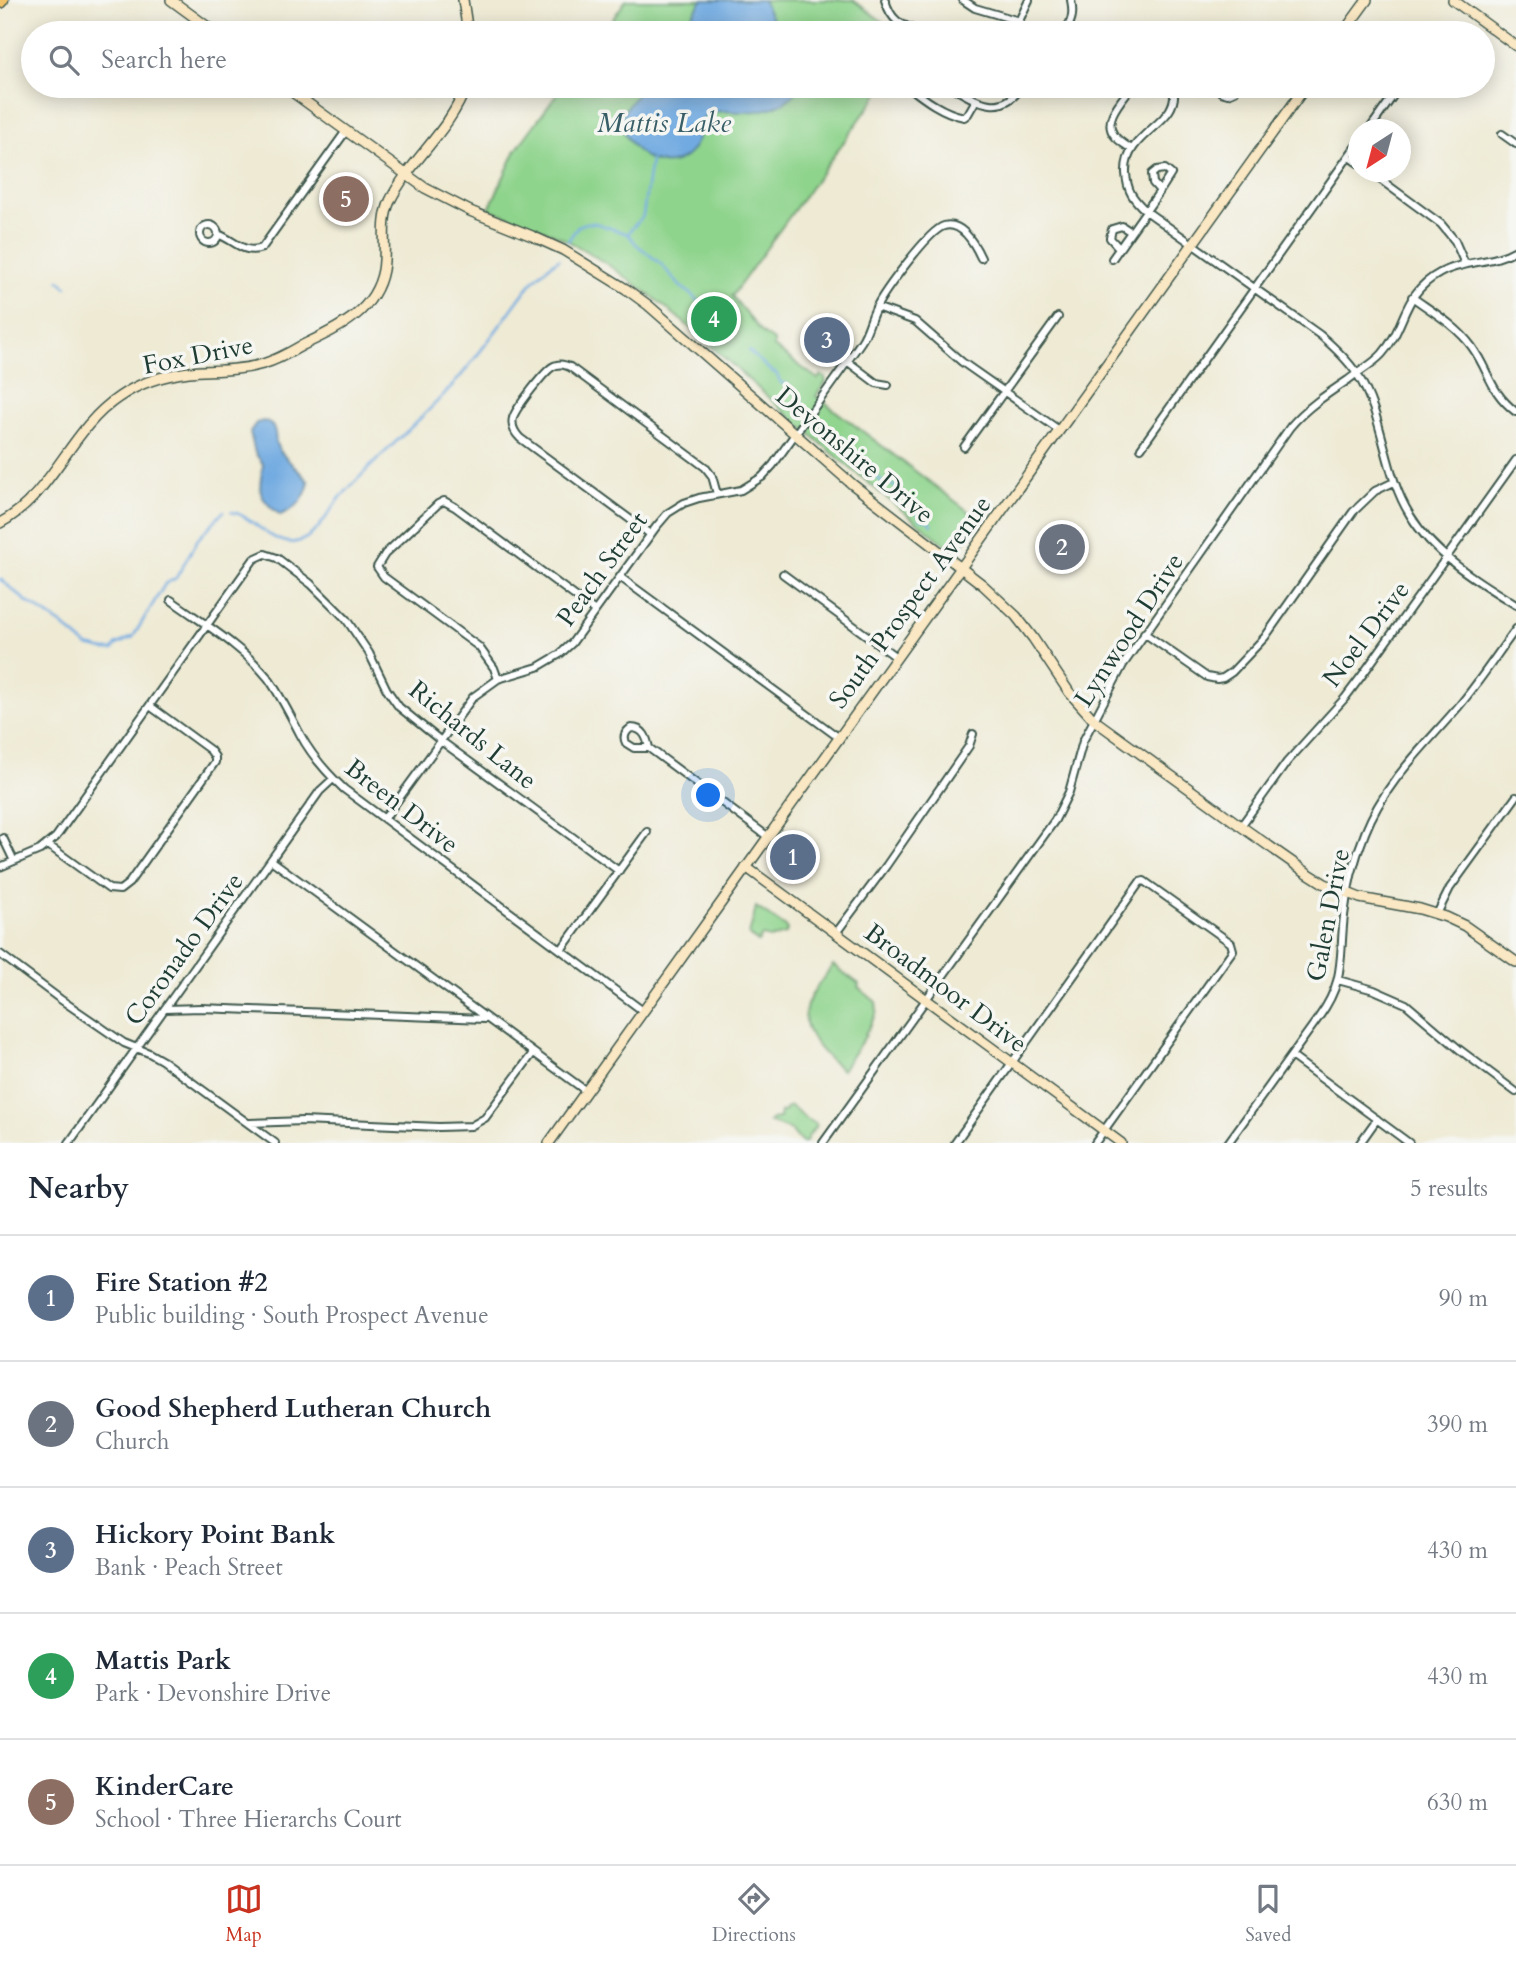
<!DOCTYPE html>
<meta charset="utf-8">
<style>
body{margin:0;font-family:Cardo,serif;background:#f6f6f7;color:#1f2937}
.compass{position:absolute;left:1348px;top:119px;width:63px;height:63px;border-radius:50%;background:#fff;box-shadow:0 4px 18px #0003;rotate:216deg}
.you{position:absolute;left:709px;top:796px;width:24px;height:24px;margin:-18px;border:5px solid #fff;border-radius:50%;background:#1a73e8;box-shadow:0 0 0 10px #1a73e833}
.badge{display:grid;place-items:center;width:46px;height:46px;border-radius:50%;background:#c8321e;color:#fff;font-size:23px;font-weight:700}
.pin{position:absolute;translate:-50% -50%;border:4px solid #fff;box-shadow:0 2px 7px #0006}
.list{margin:0;padding:0;list-style:none}
h2{display:flex;justify-content:space-between;align-items:center;height:91px;margin:0;padding:0 28px;font-size:30px}
h2 small{font-size:23px;font-weight:400;color:#747a83}
.list li{display:grid;grid-template-columns:46px 1fr auto;gap:21px;align-items:center;box-sizing:border-box;height:126px;padding:0 28px;border-top:2px solid #e0e1e3}
.list b{display:block;font-size:26px;white-space:nowrap}
.list p{margin:0;font-size:23px;white-space:nowrap;color:#747a83}
.list em{font-size:23px;font-style:normal;color:#747a83}
.icon{flex:none;width:38px;height:38px;fill:none;stroke:currentColor;stroke-width:2;stroke-linecap:round;stroke-linejoin:round}
.map{position:relative;flex:none;width:1516px;height:1143px;overflow:hidden}
.search{position:absolute;background:#fff;box-shadow:0 4px 18px #0003;left:21px;right:21px;top:21px;height:77px;display:flex;align-items:center;gap:18px;box-sizing:border-box;padding:0 24px;border-radius:38px;color:#747a83;font-size:26px}
.sheet{height:721px;background:#fff}
nav{display:flex;justify-content:space-around;align-items:center;box-sizing:border-box;height:98px;border-top:2px solid #e0e1e3;background:#fff;font-size:19px;color:#747a83}
nav a{display:grid;justify-items:center;gap:4px}
nav .on{color:#c8321e}
.map>svg:first-child{display:block}
</style>
<div class="map">
<svg width="1516" height="1143" viewBox="0 0 1516 1143">
<rect width="100%" height="100%" fill="#f6f6f2"/>
<filter id="ink" filterUnits="userSpaceOnUse"><feTurbulence type="fractalNoise" baseFrequency=".0143" numOctaves="2"/><feDisplacementMap in="SourceGraphic" scale="14" xChannelSelector="R" yChannelSelector="G"/><feConvolveMatrix kernelMatrix="1 2 1 2 8 2 1 2 1" color-interpolation-filters="sRGB"/></filter>
<filter id="wash" filterUnits="userSpaceOnUse"><feTurbulence type="fractalNoise" baseFrequency=".00686" numOctaves="4" result="noise"/><feDisplacementMap in="SourceGraphic" scale="28" xChannelSelector="R" yChannelSelector="G"/><feGaussianBlur stdDeviation="1.57" result="paint"/><feColorMatrix in="noise" values="0 0 0 0 0 0 0 0 0 0 0 0 0 0 0 0 0 1.4 0 .05"/><feComposite in="paint" operator="in"/></filter>
<g filter="url(#wash)">
<rect width="100%" height="100%" fill="#eeead4"/>
<!-- green -->
<path fill="#8fd48d" stroke="#578860" stroke-width="2" d="M626,0H853L898,33H603Z
M563,86H884L732,296L761,332L774,341V347L818,379L821,375L825,378L826,382L816,396L980,520L957,552H955C898,508 842,462 787,414C720,355 655,290 577,246C549,230 519,220 489,209L516,150Z
M756,907L787,928L786,934L771,938L762,936L758,942L749,935Z
M833,965L859,984L858,987L876,1002L877,1012L865,1034L866,1035L842,1070C825,1056 801,1034 806,1009C808,996 825,976 833,965Z
M791,1106L806,1119L816,1124C816,1129 808,1134 806,1142H801L791,1130L769,1122L772,1119L779,1118L780,1112L785,1111L787,1107Z"/>
<!-- water -->
<path fill="#71aae1" stroke="#48748a" stroke-width="2" d="M702,0H763L777,30L781,33H681Z
M643,86H799V89C785,107 763,112 741,112C731,112 718,109 708,114C699,119 701,129 698,138C691,159 672,169 651,160C635,152 626,139 620,123L625,110Z
M263,421C281,426 272,437 278,448C286,460 300,471 309,482C305,500 297,508 280,515C256,496 259,492 263,464L255,453L250,432L256,423Z"/>
<g fill="none" stroke-linecap="round" stroke-linejoin="round">
<!-- stream -->
<path stroke="#71aae1" stroke-width="2.5" d="M628,234C632,226 639,223 643,215L651,160
M568,241L578,226L586,223H595L628,234L636,244L661,264L681,287L690,293L724,327
M59,280L67,287
M749,351L772,372L776,373L781,383L787,384L802,400
M823,420L826,426L841,438H843L852,450L857,452L872,466L875,475L884,484L887,482C902,490 913,502 921,519L929,521L932,525
M231,512C250,513 272,547 296,542C318,537 327,513 340,498C378,455 423,420 460,377C477,356 493,335 509,313C524,292 536,274 559,259
M0,579L26,601L61,624L87,646L105,650H113L116,645L133,637L165,584L176,578L198,539L224,511"/>
</g>
</g>
<g filter="url(#ink)">
<g fill="none" stroke-linecap="round" stroke-linejoin="round">
<!-- street casing -->
<g stroke="#3e574c" stroke-width="10">
<path id="street" d="M885,0C892,24 903,25 924,33
M963,0L975,8L1019,21
M1016,33L1019,21L1029,0
M1063,33C1072,23 1074,14 1071,0
M1167,33C1173,28 1178,27 1184,33
M908,86C924,99 943,113 964,117L968,114L976,100
M950,86C975,100 1001,119 1022,86
M1173,86C1183,125 1124,130 1126,173C1127,191 1133,199 1146,211L1320,335C1334,347 1347,359 1357,374C1385,417 1383,472 1410,515C1434,555 1477,581 1516,605
M1218,86L1221,92L1228,94L1235,91L1237,86
M1369,130L1400,86
M1502,134L1516,144
M1131,149C1126,145 1118,141 1114,135C1102,119 1123,99 1132,86
M1349,157L1358,163
M1165,169L1171,174L1160,191L1153,183L1152,174L1157,170Z
M1370,172L1441,224L1455,241L1465,264
M200 234a9 9 0 1 1 18 0a9 9 0 1 1-18 0Z
M218,234C234,240 244,255 262,248L346,131
M1119,248L1110,238L1112,229L1122,226L1131,232
M1112,259L1160,191
M1412,297C1433,312 1457,326 1472,347C1490,372 1489,391 1516,412
M876,307L915,321L962,362L1059,430
M847,361L876,383L888,385
M964,447L1058,317
M1141,448L1358,143
M650,534L520,438C514,432 511,426 513,418C515,409 546,369 554,366C560,363 565,365 570,367L705,467L712,476L717,494
M783,574L896,657
M620,577L838,737
M171,600C204,624 242,646 268,678C281,696 290,715 300,734C311,755 327,773 344,789L643,1011
M1144,633L1207,677L1217,679L1223,678L1232,672L1265,637L1353,512L1375,491L1394,482
M498,679L494,668L479,647L384,577L377,567L385,554L438,504L444,501L455,507L595,611
M631,728C644,728 647,738 649,748H634L626,743C623,737 625,732 631,728Z
M649,748L767,836
M384,819L473,697L498,679L538,667L560,654L572,643L656,527L668,513L684,503L699,498L741,490L762,477L773,465C802,424 832,384 861,342C868,332 870,319 876,308C883,293 929,230 944,226C962,221 975,245 981,258
M1241,826L1287,762L1345,698L1363,674L1516,460
M3,838L14,861
M48,845L109,889L120,890L129,883L215,762V757L210,750L150,706
M271,860L586,1091
M0,867L40,850L56,837L254,559L265,554L277,558L311,584L346,619L369,653L387,690L399,707L441,741L619,871
M1437,914L1450,888L1516,797
M836,933L886,866L969,746L973,734
M561,950L647,832
M0,954L60,999L124,1043L149,1053L163,1061L275,1143
M1338,980L1374,990L1406,1004L1460,1050L1516,1092
M165,1009L201,1008L485,1019
M1291,1056L1409,1143
M250,1123L303,1121L439,1127L471,1126L485,1118L533,1053
M69,1143L320,791L333,779
M823,1143L1055,820L1069,792L1083,741L1123,665L1290,427C1306,408 1327,394 1348,380C1359,371 1372,365 1382,354C1407,326 1401,294 1440,273C1464,260 1492,264 1516,250
M955,1143L1140,882L1144,881L1231,943L1233,950L1095,1143
M1228,1143L1319,1017C1346,980 1339,957 1344,916C1347,887 1354,860 1365,833C1385,782 1424,747 1459,706C1480,681 1497,654 1516,629
M1360,1143L1377,1119"/>
</g>
<!-- secondary casing -->
<g stroke="#3e574c" stroke-width="12">
<path id="secondary" d="M171,0L216,33
M463,0L468,33
M1453,0L1516,46
M1343,33L1367,0
M284,86L425,188L470,211L532,236L563,250L626,289L648,305L852,484L983,585L1016,616L1033,638L1069,692L1094,720L1249,832L1306,872L1325,884L1360,898L1420,909L1446,917L1465,926L1516,962
M0,523C53,495 69,430 119,397C139,383 165,375 189,372C214,370 238,371 263,364C276,360 289,353 301,346C336,329 375,313 383,270C387,247 380,223 390,201C410,160 451,130 466,86
M746,867L1121,1143
M549,1143L1306,86"/>
</g>
<!-- primary casing -->
<g stroke="#3e574c" stroke-width="13">
<path id="primary" d="M0,3L3,0"/>
</g>
<!-- street -->
<use href="#street" stroke="#fff" stroke-width="6"/>
<!-- secondary -->
<use href="#secondary" stroke="#fae7c3" stroke-width="9"/>
<!-- primary -->
<use href="#primary" stroke="#f2c26a" stroke-width="10"/>
</g>
</g>
<g text-anchor="middle" dominant-baseline="central" stroke-width="7" stroke-linejoin="round" paint-order="stroke">
<!-- street labels -->
<g font-size="26" fill="#1f3d34" stroke="#f6f6f2">
<text transform="translate(198 355) rotate(-11)">Fox Drive</text>
<text transform="translate(855 455) rotate(40)">Devonshire Drive</text>
<text transform="translate(602 569) rotate(-54)">Peach Street</text>
<text transform="translate(910 602) rotate(-54)">South Prospect Avenue</text>
<text transform="translate(1129 630) rotate(-57)">Lynwood Drive</text>
<text transform="translate(1366 634) rotate(-53)">Noel Drive</text>
<text transform="translate(473 735) rotate(39)">Richards Lane</text>
<text transform="translate(402 806) rotate(38)">Breen Drive</text>
<text transform="translate(1328 915) rotate(-79)">Galen Drive</text>
<text transform="translate(184 949) rotate(-54)">Coronado Drive</text>
<text transform="translate(946 988) rotate(37)">Broadmoor Drive</text>
</g>
<!-- water labels -->
<g font-size="28" font-style="italic" fill="#385e68" stroke="#f6f6f2">
<text x="664" y="123">Mattis Lake</text>
</g>
</g>
</svg>
<svg class="compass" viewBox="-18 -18 36 36"><path d="M0-13l5 13h-10z" fill="#e53935"/><path d="M0 13l5-13h-10z" fill="#747a83"/></svg>
<div class="you"></div>
<div class="pin badge" style="left:793px;top:857px;background:#5c6f8a">1</div>
<div class="pin badge" style="left:1062px;top:547px;background:#6b7280">2</div>
<div class="pin badge" style="left:827px;top:340px;background:#5c6f8a">3</div>
<div class="pin badge" style="left:714px;top:319px;background:#2e9e5b">4</div>
<div class="pin badge" style="left:346px;top:199px;background:#8d6e63">5</div>
<div class="search"><svg class="icon" aria-label="search" viewBox="0 0 24 24"><circle cx="10" cy="10" r="6"/><path d="M15 15l6 6"/></svg>Search here</div>
</div>
<section class="sheet">
<h2>Nearby<small>5 results</small></h2>
<ul class="list">
<li><span class="badge" style="background:#5c6f8a">1</span><div><b>Fire Station #2</b><p>Public building · South Prospect Avenue</p></div><em>90 m</em></li>
<li><span class="badge" style="background:#6b7280">2</span><div><b>Good Shepherd Lutheran Church</b><p>Church</p></div><em>390 m</em></li>
<li><span class="badge" style="background:#5c6f8a">3</span><div><b>Hickory Point Bank</b><p>Bank · Peach Street</p></div><em>430 m</em></li>
<li><span class="badge" style="background:#2e9e5b">4</span><div><b>Mattis Park</b><p>Park · Devonshire Drive</p></div><em>430 m</em></li>
<li><span class="badge" style="background:#8d6e63">5</span><div><b>KinderCare</b><p>School · Three Hierarchs Court</p></div><em>630 m</em></li>
</ul>
</section>
<nav>
<a class="on"><svg class="icon" aria-label="map" viewBox="0 0 24 24"><path d="M3 6l6-2 6 2 6-2v14l-6 2-6-2-6 2zM9 4v14M15 6v14"/></svg>Map</a>
<a><svg class="icon" aria-label="directions" viewBox="0 0 24 24"><path d="M12 3l9 9-9 9-9-9zM9 14v-3h6M13 9l2 2-2 2"/></svg>Directions</a>
<a><svg class="icon" aria-label="saved" viewBox="0 0 24 24"><path d="M7 4h10v16l-5-4-5 4z"/></svg>Saved</a>
</nav>
